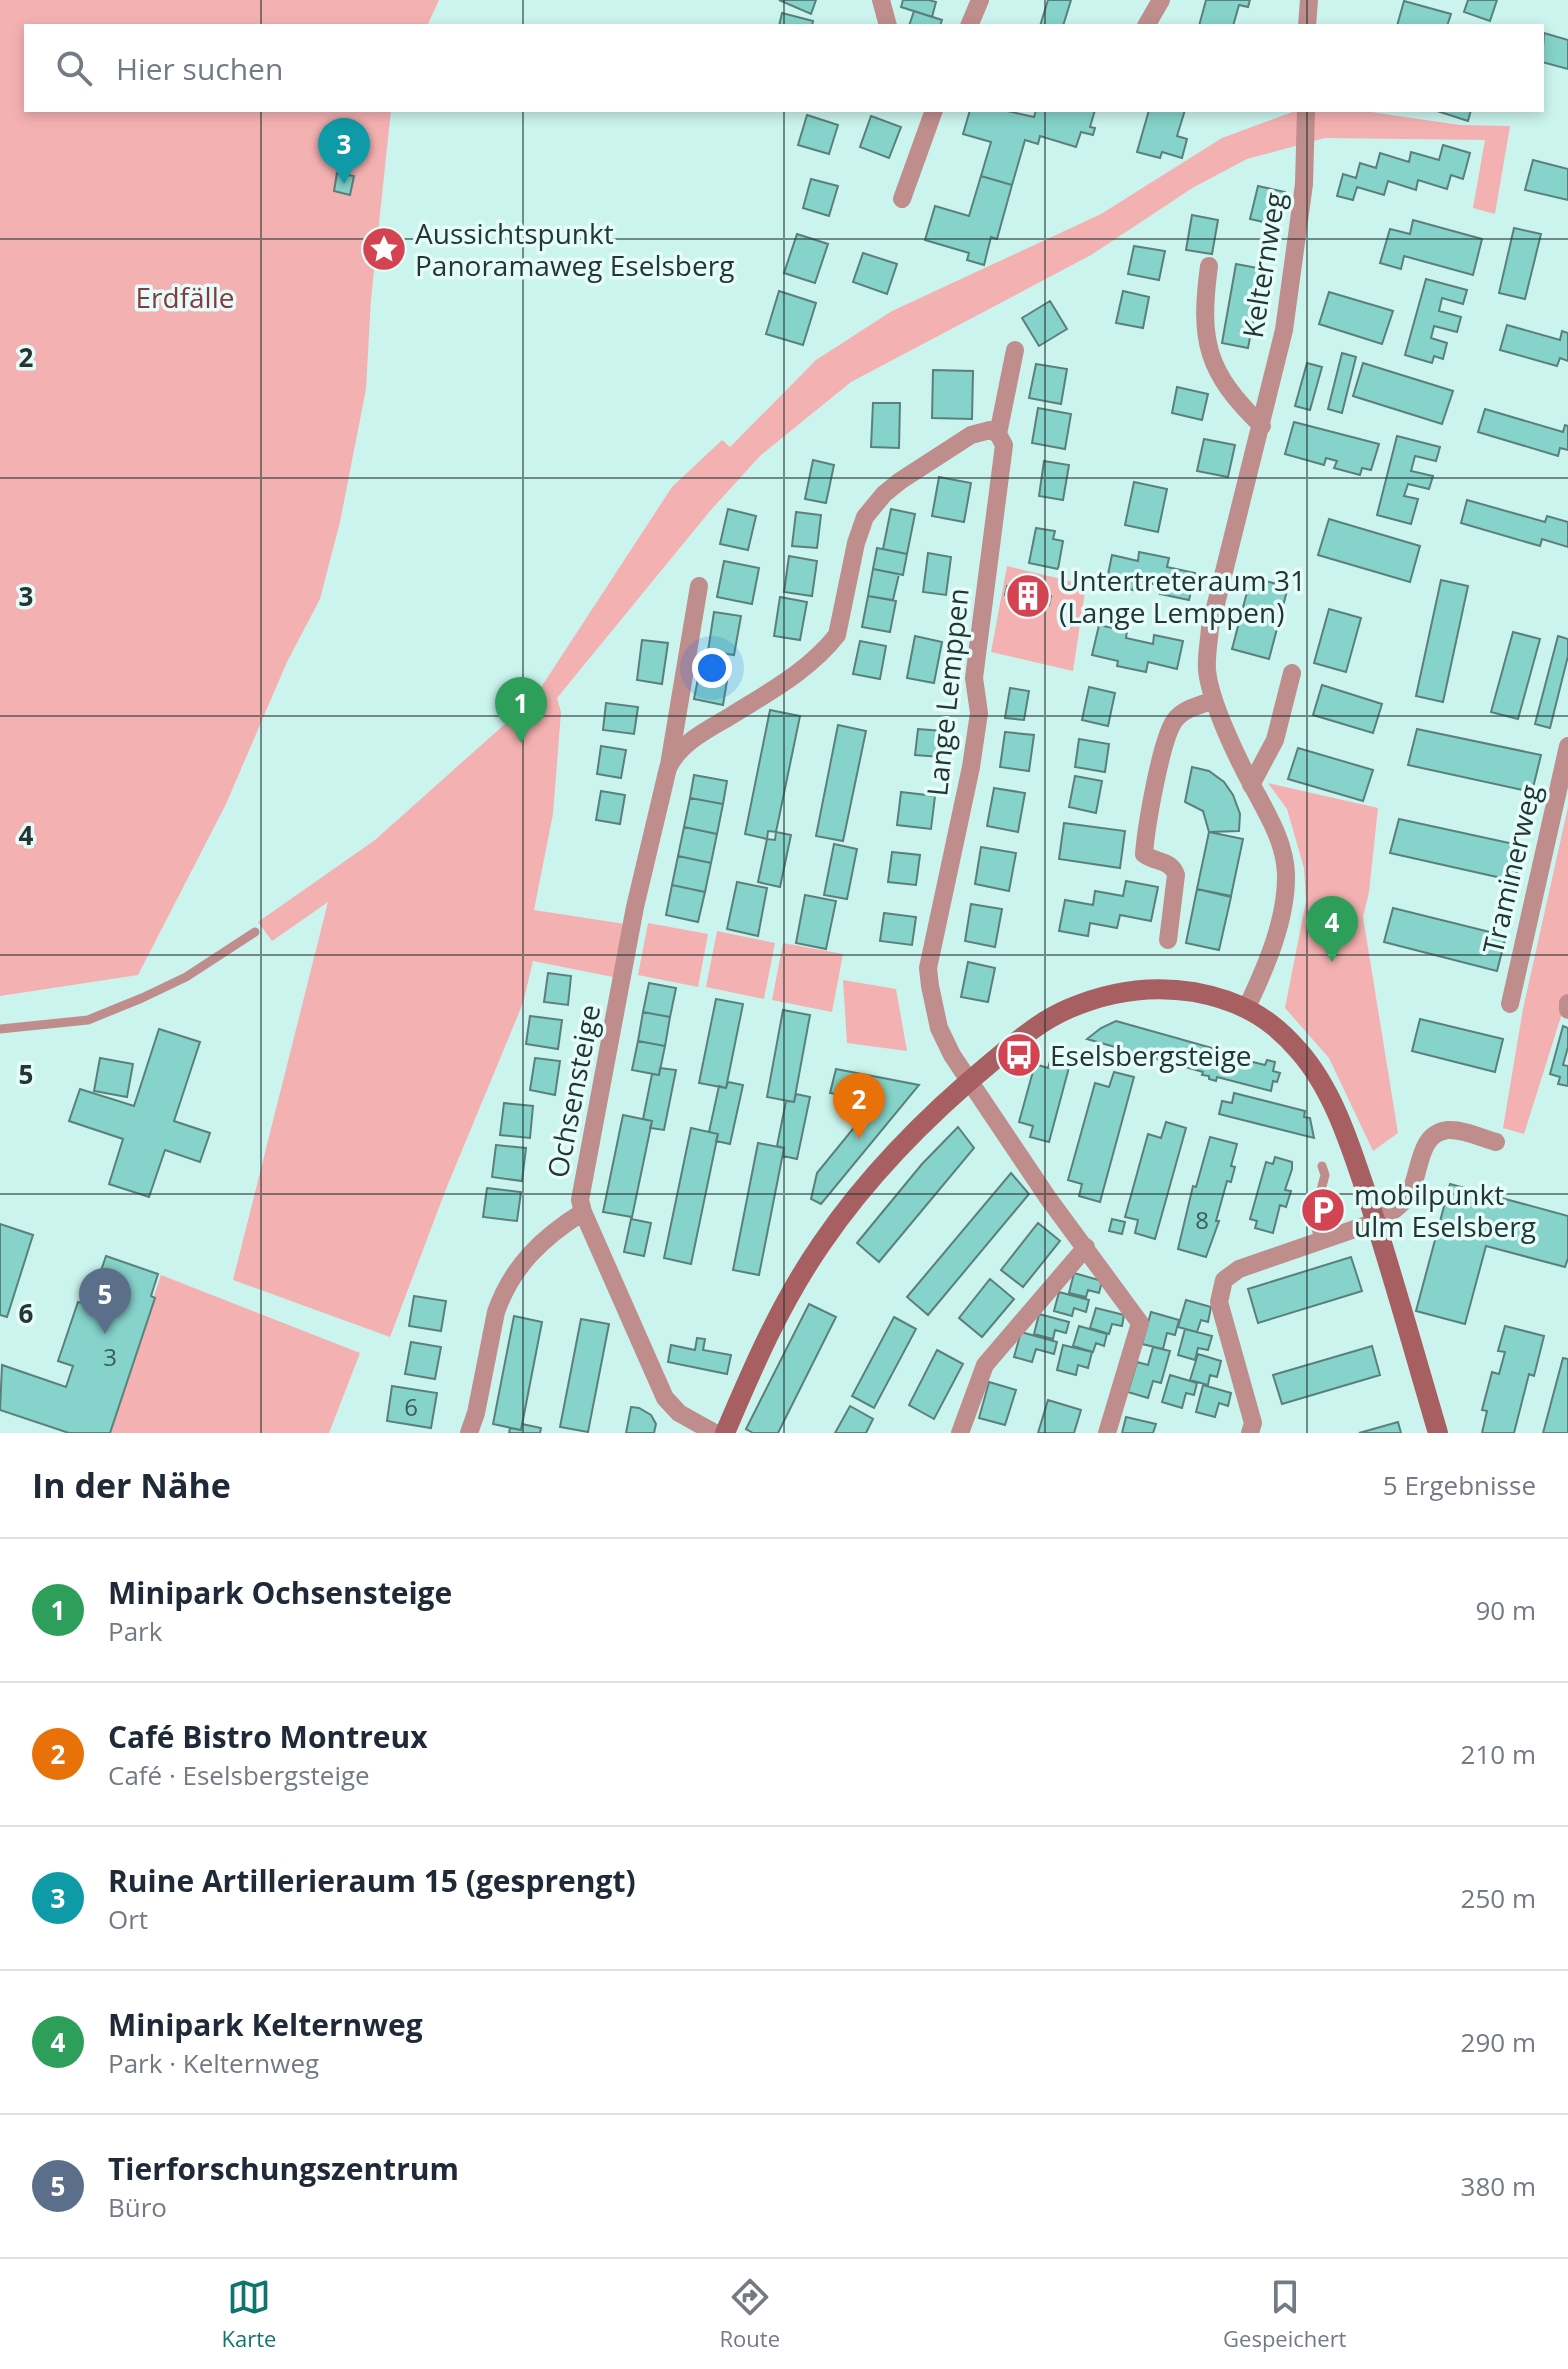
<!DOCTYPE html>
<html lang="de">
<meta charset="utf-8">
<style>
body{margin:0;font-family:"Open Sans",sans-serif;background:#f6f6f7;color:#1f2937}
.you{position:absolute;left:712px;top:668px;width:28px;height:28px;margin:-20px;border:6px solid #fff;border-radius:50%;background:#1a73e8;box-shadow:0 0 0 12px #1a73e833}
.badge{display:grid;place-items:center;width:52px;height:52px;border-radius:50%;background:#0f766e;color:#fff;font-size:26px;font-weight:700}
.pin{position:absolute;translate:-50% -66px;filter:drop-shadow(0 2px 4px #0008)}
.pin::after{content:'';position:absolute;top:42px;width:28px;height:24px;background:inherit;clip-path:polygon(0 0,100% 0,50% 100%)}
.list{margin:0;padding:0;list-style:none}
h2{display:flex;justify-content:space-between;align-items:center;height:104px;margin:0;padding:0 32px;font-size:34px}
h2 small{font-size:26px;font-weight:400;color:#747a83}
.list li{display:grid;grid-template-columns:52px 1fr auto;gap:24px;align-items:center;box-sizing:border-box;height:144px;padding:0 32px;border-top:2px solid #e0e1e3}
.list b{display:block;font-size:30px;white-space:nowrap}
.list p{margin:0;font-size:26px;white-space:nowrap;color:#747a83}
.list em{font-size:26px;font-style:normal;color:#747a83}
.icon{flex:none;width:44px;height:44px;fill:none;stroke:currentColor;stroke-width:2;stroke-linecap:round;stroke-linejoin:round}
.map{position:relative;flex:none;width:1568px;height:1433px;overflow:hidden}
.search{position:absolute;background:#fff;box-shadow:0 4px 12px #0003;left:24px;right:24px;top:24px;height:88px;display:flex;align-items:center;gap:20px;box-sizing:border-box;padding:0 28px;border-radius:0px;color:#747a83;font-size:30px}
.sheet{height:824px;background:#fff}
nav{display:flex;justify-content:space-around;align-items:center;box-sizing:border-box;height:112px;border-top:2px solid #e0e1e3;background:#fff;font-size:22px;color:#747a83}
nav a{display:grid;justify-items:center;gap:4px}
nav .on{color:#0f766e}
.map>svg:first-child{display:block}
</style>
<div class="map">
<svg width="1568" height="1433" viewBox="0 0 1568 1433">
<rect width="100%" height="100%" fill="#cbf4ee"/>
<!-- green -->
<path fill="#f4b1b2" d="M0,0H439L427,26H26V110H391L371,299L366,389L340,522L320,599L287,662L226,804L138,975L0,996Z
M1298,110H1357L1460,125L1510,126L1495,214L1473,208L1485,140L1325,138L1247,159L1194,187L1091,255L851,382L760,456L710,511L557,698L561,712L553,814L534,910L625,924L613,977L533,961L523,1003L446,1189L390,1337L233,1280L328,902L272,941L258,922L375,840L534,698L672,487L722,440L730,447L816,360L892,311L1101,214L1222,138Z
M1007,566L1086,585L1073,671L991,652Z
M1268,783L1378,808L1369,892L1363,917L1398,1133L1373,1151L1329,1058L1285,1008L1306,901L1304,868L1287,809Z
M1568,807V994L1524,1134L1503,1128L1523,1009Z
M648,923L708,934L698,987L638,975Z
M717,931L775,943L764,999L706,987Z
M783,943L843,954L832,1012L772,1000Z
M843,980L896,989L907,1051L847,1043Z
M161,1275L360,1353L329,1433H108Z"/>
<!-- building -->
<path fill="#85d3ca" stroke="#5b807c" stroke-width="2" d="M779,0H816L811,14Z
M903,0H929L936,2L932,17L901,7Z
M1048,0H1071L1063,26H1040Z
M1206,0H1250L1248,7L1239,5L1233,26H1199Z
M1468,0H1497L1490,21L1464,12Z
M1404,1L1451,14L1447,26H1397Z
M914,11L942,20L940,26H909Z
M782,13L813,21L812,26H779Z
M1544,33L1568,40V69L1542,62Z
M970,110H1003L1034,117L1036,110H1095L1090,127L1095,128L1093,135L1081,132L1076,147L1040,136L1038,144L1025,140L1012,185L981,176L991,142L963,134Z
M1149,110H1185L1177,136L1187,139L1182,158L1162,152L1160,158L1137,152Z
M1434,110H1471L1468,121Z
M807,115L838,125L829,154L798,145Z
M871,116L901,127L889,158L860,147Z
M1443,145L1470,153L1463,179L1451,175L1447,189L1418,180L1416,190L1388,181L1384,195L1357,187L1353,200L1337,196L1343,174L1356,178L1360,163L1376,168L1380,153L1409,162L1411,152L1439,160Z
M1533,160L1568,169V200L1525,190Z
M337,173L354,176L350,195L334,191Z
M981,176L1012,185L997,239L991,237L984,265L967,260L969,253L925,240L935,206L969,216Z
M811,179L838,186L829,216L803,208Z
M1258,186L1285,192L1277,225L1250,219Z
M1192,215L1218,220L1212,254L1186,250Z
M1413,220L1482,239L1473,275L1404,256L1401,269L1380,263L1390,229L1410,234Z
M1514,228L1541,234L1525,299L1499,293Z
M797,234L828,244L815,283L784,273Z
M1134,246L1165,251L1159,280L1128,274Z
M863,253L897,264L887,294L853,282Z
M1236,264L1263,269L1248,348L1222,343Z
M1426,279L1467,290L1463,304L1442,298L1439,311L1461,317L1457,332L1434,326L1431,338L1447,343L1443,359L1434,356L1432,363L1405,355Z
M779,291L816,303L803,345L766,334Z
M1123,291L1149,297L1143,328L1116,323Z
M1329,292L1393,311L1382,344L1319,324Z
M1050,301L1067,329L1039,346L1022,318Z
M1507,325L1560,340L1562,331L1568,333V361L1560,358L1557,366L1500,350Z
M1342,353L1356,357L1342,413L1328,409Z
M1307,363L1322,367L1310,410L1295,406Z
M1363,363L1453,391L1442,424L1353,396Z
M1036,364L1067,369L1061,404L1029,398Z
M933,370L973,371L972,419L932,418Z
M1177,387L1208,394L1202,420L1172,413Z
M873,403H900L899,448L871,447Z
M1038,408L1071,414L1065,449L1032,443Z
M1485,409L1563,432L1565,425L1568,426V450L1560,448L1558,456L1478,432Z
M1294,422L1379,444L1371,470L1362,468L1360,475L1334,468L1337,461L1326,458L1324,465L1285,454Z
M1397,436L1440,447L1436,461L1415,456L1411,471L1433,476L1429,489L1408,484L1404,496L1418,499L1411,524L1377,515Z
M1204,439L1235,445L1228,477L1197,471Z
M813,460L834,465L826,503L805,499Z
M1044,461L1069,465L1063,500L1039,496Z
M939,477L971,483L964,522L932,516Z
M1134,482L1167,489L1158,532L1125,525Z
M1467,500L1545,522L1547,516L1568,522V547L1542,539L1540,546L1461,523Z
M728,509L756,516L748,550L720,544Z
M891,509L915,514L907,554L883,549Z
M796,512L821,515L817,548L792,546Z
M1329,519L1420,546L1410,582L1318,555Z
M1036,528L1055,531L1053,539L1063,541L1058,569L1029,563Z
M877,548L907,554L903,575L873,569Z
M1139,552L1169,558L1167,567L1195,573L1189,600L1160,594L1162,586L1135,580L1133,590L1106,584L1112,555L1138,561Z
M928,553L951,557L946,595L923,592Z
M789,556L817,561L812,596L784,592Z
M724,561L759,568L752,604L717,597Z
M873,569L899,574L893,600L868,596Z
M1251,577L1288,587L1269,659L1232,649Z
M1441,580L1468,586L1443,702L1416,696Z
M1007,586L1051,596L1049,605L1005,595Z
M868,596L896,601L890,632L862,627Z
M780,597L807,602L800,640L774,636Z
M1329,609L1361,618L1346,672L1314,663Z
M714,612L741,616L734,655L708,651Z
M1099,625L1127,631L1126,638L1153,644L1154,635L1183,641L1177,669L1148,662L1146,672L1117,666L1118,661L1092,655Z
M1513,632L1540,639L1518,719L1491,712Z
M915,636L942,642L934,683L907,678Z
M1558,636L1568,639V656L1550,728L1535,724Z
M642,640L668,643L662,684L637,680Z
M860,641L886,646L880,679L853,674Z
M702,658L730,663L723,705L694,699Z
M1322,685L1382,704L1373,733L1313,715Z
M1089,687L1115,693L1108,726L1082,720Z
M1010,688L1029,691L1024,720L1005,718Z
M606,703L638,707L634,734L603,730Z
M770,710L800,716L776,832L768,831L767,839L745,834Z
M838,725L866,731L843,841L816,836Z
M918,729L943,731L941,757L915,755Z
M1417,729L1541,755L1532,792L1408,765Z
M1005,732L1034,735L1029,771L1000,767Z
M1079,739L1109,744L1105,772L1075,767Z
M601,746L626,750L621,778L597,774Z
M1298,748L1373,770L1363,801L1288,779Z
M1192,767L1209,771L1224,782L1233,795L1240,814L1239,831L1209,832L1203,811L1185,802Z
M694,775L727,781L723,804L690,798Z
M1075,776L1102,781L1096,813L1069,807Z
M994,788L1025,793L1018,832L987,826Z
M601,791L625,795L620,824L596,820Z
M901,792L935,796L931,829L897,825Z
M690,798L723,804L717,834L684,827Z
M1399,819L1523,846L1515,881L1390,853Z
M1064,823L1125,831L1120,868L1059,859Z
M684,827L717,834L711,863L678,856Z
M776,832L791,835L780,887L758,882L767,839L775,840Z
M1209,832L1243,839L1231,896L1197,889Z
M834,844L857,849L847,899L824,895Z
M981,847L1016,853L1009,891L975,884Z
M892,852L920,855L916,885L888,882Z
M678,856L711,863L705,892L672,885Z
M1126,881L1158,887L1151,921L1120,915L1117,928L1090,923L1088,936L1059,931L1065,900L1093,905L1095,891L1123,896Z
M737,882L767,888L758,936L727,929Z
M672,885L705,892L698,922L666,915Z
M1197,889L1231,897L1219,950L1186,943Z
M805,895L836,901L826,949L796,943Z
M971,904L1002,909L995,947L965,941Z
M1393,908L1506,936L1497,971L1384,942Z
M884,913L916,917L912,945L880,941Z
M968,962L995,968L988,1002L961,997Z
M548,973L571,976L568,1005L544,1002Z
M649,983L676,988L670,1017L643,1012Z
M716,999L743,1004L726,1088L699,1083Z
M783,1010L810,1015L794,1102L767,1097Z
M643,1012L670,1017L665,1046L638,1041Z
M530,1016L562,1020L558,1049L526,1044Z
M1420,1019L1503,1039L1495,1072L1412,1051Z
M1116,1021L1212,1048V1052L1265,1065L1267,1060L1275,1062L1273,1071L1280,1073L1277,1082L1273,1081L1271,1091L1217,1077L1216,1081L1209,1079V1076L1202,1075L1203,1072L1087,1039L1101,1028Z
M1563,1026L1568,1028V1047L1563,1065L1568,1066V1086L1558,1084L1560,1077L1550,1074Z
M159,1029L200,1042L174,1121L210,1133L200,1162L165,1150L149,1197L109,1184L123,1139L69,1121L80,1089L134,1106Z
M638,1041L665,1046L659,1075L632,1070Z
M1052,1055L1071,1060L1049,1142L1030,1137L1033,1126L1019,1122L1035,1064L1048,1068Z
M100,1058L133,1064L127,1097L94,1091Z
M535,1058L560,1061L555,1095L530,1090Z
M660,1068L676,1070L664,1130L650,1128L652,1121L643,1119L652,1074L659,1075Z
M836,1069L919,1085L821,1204L811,1199L817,1173L875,1102L830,1093Z
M1114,1072L1134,1077L1100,1202L1079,1196L1082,1184L1068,1180L1095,1083L1109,1087Z
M728,1082L743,1085L730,1144L716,1141L718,1134L709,1132L719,1086L726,1088Z
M1234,1093L1305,1111L1304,1117L1310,1118L1314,1138L1219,1114L1222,1101L1232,1103Z
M796,1094L810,1097L797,1159L783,1156L784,1148L777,1146L786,1101L794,1102Z
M504,1103L533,1106L530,1138L500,1135Z
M623,1115L652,1121L632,1217L603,1212Z
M1166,1122L1186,1128L1155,1239L1135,1233L1138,1220L1125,1217L1148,1134L1161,1138Z
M958,1127L974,1148L879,1262L857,1243L922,1164Z
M691,1128L718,1134L691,1264L664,1258Z
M1210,1137L1237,1144L1231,1166L1235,1167L1231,1182L1227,1181L1216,1221H1219L1206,1257L1178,1249L1193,1186L1196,1187Z
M758,1143L784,1148L759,1275L733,1270Z
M496,1145L526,1148L522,1181L492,1177Z
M1275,1157L1292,1162V1169L1285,1190L1291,1191L1286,1207L1280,1205L1273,1233L1255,1228L1257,1221L1250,1219L1266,1162L1273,1164Z
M1011,1173L1029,1194L928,1315L907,1297Z
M1450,1184L1568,1216V1258L1565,1267L1486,1246L1465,1324L1416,1311Z
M487,1188L521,1192L517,1221L483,1217Z
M631,1219L651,1223L644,1256L624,1252Z
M1112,1219L1125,1222L1122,1234L1109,1231Z
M1038,1223L1060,1241L1023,1287L1001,1270Z
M0,1224L33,1235L7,1317L0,1315Z
M106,1256L158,1274L151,1296L155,1298L110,1433H69L0,1410L2,1365L66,1387L73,1366L58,1361L78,1302L93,1306L95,1301L91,1300Z
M1351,1257L1362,1291L1258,1323L1248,1289Z
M1074,1273L1102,1281L1099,1293L1088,1290L1086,1297L1069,1293Z
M990,1279L1014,1299L982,1337L959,1318Z
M1059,1292L1089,1300L1086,1312L1074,1308L1072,1316L1054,1311Z
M414,1296L446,1301L441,1331L409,1326Z
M1186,1300L1211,1307L1208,1322L1201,1320L1197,1332L1178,1327Z
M809,1304L836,1317L778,1433H753L746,1429Z
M1096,1308L1124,1315L1122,1326L1112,1324L1109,1334L1090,1328Z
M1151,1312L1179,1320L1175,1335L1167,1333L1163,1349L1142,1344Z
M1039,1314L1069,1322L1066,1333L1055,1330L1053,1339L1034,1334Z
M514,1316L542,1322L521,1430L493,1424Z
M894,1317L916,1329L874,1408L852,1396Z
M581,1319L609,1324L588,1432L560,1427Z
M1079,1326L1107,1334L1104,1346L1096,1343L1093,1352L1073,1346Z
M1505,1326L1544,1336L1534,1376L1529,1374L1514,1433H1482L1487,1411L1482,1410L1492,1372L1499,1374L1505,1352L1498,1351Z
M1185,1329L1212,1336L1208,1350L1198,1348L1195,1360L1178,1355Z
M1021,1332L1057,1342L1054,1354L1036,1349L1032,1362L1014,1357Z
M697,1338L705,1339L703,1350L731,1355L727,1374L668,1362L671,1345L695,1350Z
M411,1342L441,1347L435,1379L405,1374Z
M1063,1345L1092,1352L1088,1368L1078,1365L1076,1375L1057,1370Z
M1372,1346L1380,1375L1282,1404L1273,1375Z
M1153,1347L1170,1351L1161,1383L1153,1381L1148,1398L1128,1392L1137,1362L1148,1365Z
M937,1350L963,1364L934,1419L909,1405Z
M1198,1354L1221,1361L1217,1377L1210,1375L1208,1385L1190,1380Z
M1563,1358L1568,1359V1433H1543Z
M1170,1375L1197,1383L1194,1395L1186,1393L1182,1408L1162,1402Z
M989,1382L1016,1390L1005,1425L979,1418Z
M1203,1385L1231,1393L1228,1406L1219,1403L1215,1417L1196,1412Z
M392,1386L437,1393L431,1428L387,1421Z
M1048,1400L1081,1410L1074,1433H1038Z
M850,1406L873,1419L866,1433H835Z
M631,1407L639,1408L651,1415L656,1424L654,1433H626Z
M1126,1417L1156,1424L1153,1433H1122Z
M1398,1422L1401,1433H1359Z
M522,1424L541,1428L540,1433H509L510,1428L521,1430Z"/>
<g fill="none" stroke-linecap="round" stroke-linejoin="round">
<!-- lane -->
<path stroke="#c08d8d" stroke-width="9" d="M0,1029L88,1020L142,998L186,977L255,932
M1320,1241L1313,1220L1325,1175L1322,1166"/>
<!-- street -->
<path stroke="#c08d8d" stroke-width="18" d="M881,0L888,26
M969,26L980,0
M1146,26L1161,0
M1307,26L1309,0
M902,199L934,110
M1209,266C1199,341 1206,372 1262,426
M1015,350L998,434L1004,445L974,678L979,713L971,767L928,968L930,986L939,1028L952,1055L1048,1198L1140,1323L1107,1433
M669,765L699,586
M1251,785L1275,740L1292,673
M1168,940L1176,875C1171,859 1155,863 1144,854C1146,828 1161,738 1175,720C1184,708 1201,705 1214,700
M1568,1003V1010
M1510,1004L1568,746
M1247,1007C1266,967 1287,919 1286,874C1285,843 1268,815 1254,789C1238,760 1210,702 1207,670C1206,656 1209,642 1210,628L1284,330L1304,184L1306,110
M469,1433L476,1413L496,1312C512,1266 543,1237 583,1212
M715,1433L679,1413L665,1398L583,1212L580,1200L635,907L668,768C680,743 707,730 729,717C767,693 809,671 837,635L856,543L865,517L884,494L900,481L971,435L990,430L998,434
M960,1433L985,1365L1086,1247
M1250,1433L1253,1423L1219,1302L1224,1280L1239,1269L1375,1222C1388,1214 1401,1207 1409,1194C1421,1174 1417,1133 1448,1130C1463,1129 1482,1138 1496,1142"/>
<!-- secondary -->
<path stroke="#a85f61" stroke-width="20" d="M725,1433C753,1367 781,1302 822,1243C869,1174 929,1114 993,1061C1017,1041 1040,1021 1068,1009C1109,991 1151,985 1194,992C1237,1000 1269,1016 1298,1050C1334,1090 1351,1148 1368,1198C1393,1276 1415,1355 1438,1433"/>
</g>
<!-- grid -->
<path fill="none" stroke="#253533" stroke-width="2" stroke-opacity="0.55" d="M261,0V26M523,0V26M784,0V26M1045,0V26M1307,0V26M261,110V1433M523,110V1433M784,110V1433M1045,110V1433M1307,110V1433M0,239H1568M0,478H1568M0,716H1568M0,955H1568M0,1194H1568"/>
<!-- icons -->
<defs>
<g id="sight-disc" transform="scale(2.3)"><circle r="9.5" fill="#d34352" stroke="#e5fdfa"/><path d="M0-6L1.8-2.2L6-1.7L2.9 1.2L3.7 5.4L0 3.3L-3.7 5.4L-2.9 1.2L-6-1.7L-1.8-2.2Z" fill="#fff"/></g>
<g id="building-disc" transform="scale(2.3)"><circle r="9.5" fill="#d34352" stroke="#e5fdfa"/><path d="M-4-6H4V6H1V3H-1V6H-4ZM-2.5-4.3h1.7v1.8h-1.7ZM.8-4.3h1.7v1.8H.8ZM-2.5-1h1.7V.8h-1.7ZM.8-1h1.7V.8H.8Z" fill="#fff"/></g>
<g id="bus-disc" transform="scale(2.3)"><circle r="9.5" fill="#d34352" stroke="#e5fdfa"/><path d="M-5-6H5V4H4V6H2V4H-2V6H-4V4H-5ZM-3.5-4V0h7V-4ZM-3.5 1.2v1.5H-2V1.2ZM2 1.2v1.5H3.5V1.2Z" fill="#fff"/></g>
<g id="parking-disc" transform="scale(2.3)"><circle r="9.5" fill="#d34352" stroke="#e5fdfa"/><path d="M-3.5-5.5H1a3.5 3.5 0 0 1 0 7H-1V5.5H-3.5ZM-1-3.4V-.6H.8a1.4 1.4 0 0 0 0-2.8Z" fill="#fff"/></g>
</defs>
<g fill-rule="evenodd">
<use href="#sight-disc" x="384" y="249"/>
<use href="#building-disc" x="1028" y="596"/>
<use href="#bus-disc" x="1019" y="1055"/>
<use href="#parking-disc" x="1323" y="1210"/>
</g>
<g text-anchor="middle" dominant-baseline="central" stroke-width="7" stroke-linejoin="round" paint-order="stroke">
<!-- number labels -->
<g font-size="24" fill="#3d5c59">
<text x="1202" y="1219">8</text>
<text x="110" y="1356">3</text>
<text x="411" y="1406">6</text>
</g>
<!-- poi labels -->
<g font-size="28" fill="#253533" stroke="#e5fdfa" text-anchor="start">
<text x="415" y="233">Aussichtspunkt<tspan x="415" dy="32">Panoramaweg Eselsberg</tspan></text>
<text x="1059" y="580">Untertreteraum 31<tspan x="1059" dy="32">(Lange Lemppen)</tspan></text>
<text x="1050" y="1055">Eselsbergsteige</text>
<text x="1354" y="1194">mobilpunkt<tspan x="1354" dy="32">ulm Eselsberg</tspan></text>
</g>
<!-- street labels -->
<g font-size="28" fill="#253533" stroke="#e5fdfa">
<text transform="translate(1263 265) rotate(-81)">Kelternweg</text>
<text transform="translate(947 692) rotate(-84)">Lange Lemppen</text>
<text transform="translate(1511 869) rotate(-77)">Traminerweg</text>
<text transform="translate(573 1091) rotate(-79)">Ochsensteige</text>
</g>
<!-- park labels -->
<g font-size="28" fill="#88383e" stroke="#e5fdfa">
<text x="185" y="297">Erdfälle</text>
</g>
</g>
<g font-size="26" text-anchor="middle" font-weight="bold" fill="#253533" stroke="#e5fdfa" stroke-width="7" stroke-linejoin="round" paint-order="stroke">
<text x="26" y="367">2</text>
<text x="26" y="606">3</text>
<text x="26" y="845">4</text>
<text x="26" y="1084">5</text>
<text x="26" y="1323">6</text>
</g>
</svg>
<div class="you"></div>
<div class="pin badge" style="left:521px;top:743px;background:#2e9e5b">1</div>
<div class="pin badge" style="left:859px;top:1139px;background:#e8710a">2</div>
<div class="pin badge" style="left:344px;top:184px;background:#0f9aa8">3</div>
<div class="pin badge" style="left:1332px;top:962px;background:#2e9e5b">4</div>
<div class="pin badge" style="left:105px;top:1334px;background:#5c6f8a">5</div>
<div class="search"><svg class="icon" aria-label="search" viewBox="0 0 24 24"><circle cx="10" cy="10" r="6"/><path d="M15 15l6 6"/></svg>Hier suchen</div>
</div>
<section class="sheet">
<h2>In der Nähe<small>5 Ergebnisse</small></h2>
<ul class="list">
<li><span class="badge" style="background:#2e9e5b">1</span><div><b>Minipark Ochsensteige</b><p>Park</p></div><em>90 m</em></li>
<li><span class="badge" style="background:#e8710a">2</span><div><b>Café Bistro Montreux</b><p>Café · Eselsbergsteige</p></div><em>210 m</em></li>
<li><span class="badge" style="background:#0f9aa8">3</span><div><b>Ruine Artillerieraum 15 (gesprengt)</b><p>Ort</p></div><em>250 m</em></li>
<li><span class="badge" style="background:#2e9e5b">4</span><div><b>Minipark Kelternweg</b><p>Park · Kelternweg</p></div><em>290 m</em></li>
<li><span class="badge" style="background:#5c6f8a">5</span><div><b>Tierforschungszentrum</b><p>Büro</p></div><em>380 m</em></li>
</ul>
</section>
<nav>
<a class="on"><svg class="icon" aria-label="map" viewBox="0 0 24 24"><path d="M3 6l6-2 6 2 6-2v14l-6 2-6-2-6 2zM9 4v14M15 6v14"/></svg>Karte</a>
<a><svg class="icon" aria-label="directions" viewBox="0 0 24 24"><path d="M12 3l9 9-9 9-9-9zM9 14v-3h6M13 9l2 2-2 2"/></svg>Route</a>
<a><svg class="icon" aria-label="saved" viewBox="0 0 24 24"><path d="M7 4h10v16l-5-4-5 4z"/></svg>Gespeichert</a>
</nav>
